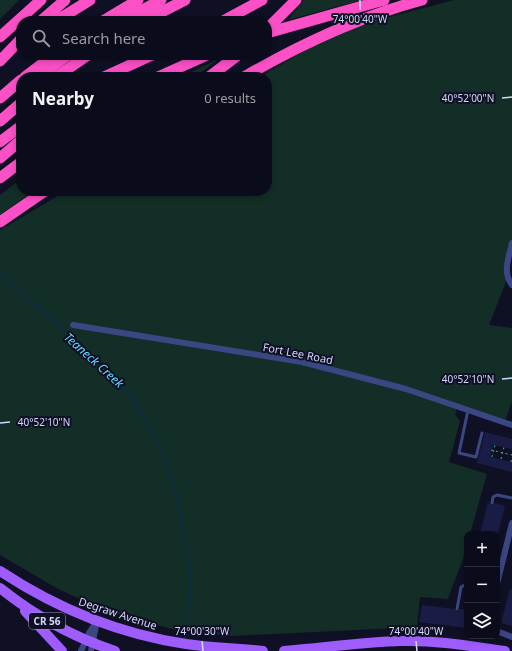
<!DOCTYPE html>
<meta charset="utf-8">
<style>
body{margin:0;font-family:"Noto Sans",sans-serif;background:#191a28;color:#f1f3f6}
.controls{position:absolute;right:12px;bottom:12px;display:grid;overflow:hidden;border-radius:8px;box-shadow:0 2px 6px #0003}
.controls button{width:36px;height:36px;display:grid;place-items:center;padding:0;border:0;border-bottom:1px solid #2b2c3a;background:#0b0c1b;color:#f1f3f6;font:20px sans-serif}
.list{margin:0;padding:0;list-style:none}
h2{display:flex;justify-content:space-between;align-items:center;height:52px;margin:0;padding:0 16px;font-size:17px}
h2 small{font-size:13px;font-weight:400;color:#9a9ba3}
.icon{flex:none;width:22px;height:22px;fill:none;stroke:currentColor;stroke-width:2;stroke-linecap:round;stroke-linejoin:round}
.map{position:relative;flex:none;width:512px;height:651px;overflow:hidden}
.search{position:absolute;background:#0b0c1b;box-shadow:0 2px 6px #0003;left:16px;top:16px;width:256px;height:44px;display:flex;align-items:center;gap:10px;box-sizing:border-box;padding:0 14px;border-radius:16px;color:#9a9ba3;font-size:15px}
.panel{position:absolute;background:#0b0c1b;box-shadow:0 2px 6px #0003;left:16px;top:72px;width:256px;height:124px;border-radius:16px}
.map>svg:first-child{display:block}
</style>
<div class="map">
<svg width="512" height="651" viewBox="0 0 512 651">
<rect width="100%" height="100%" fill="#0f1024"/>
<!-- green -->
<path fill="#122e27" d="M0,0H19L0,19Z
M304,0H362L288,20Z
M454,0H512V243L507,279L489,325L512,328V401L505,422L458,405L455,414L460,421L449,462L487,474L470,534H467C467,557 455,577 448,599L420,597L417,627L231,636L176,630L114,614L60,590L0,555V230L66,191H267V77H260L340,30Z
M220,58L195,77H181Z
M21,179V191H34L0,215V195Z"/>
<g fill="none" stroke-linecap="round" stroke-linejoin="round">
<!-- stream -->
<path stroke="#0d2d46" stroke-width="2" d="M0,274L71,336L100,368L127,390L162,449L178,500L188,554L191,587L185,640"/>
</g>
<!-- building -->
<path fill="#1b1c45" d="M485,432L512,439V449L493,445L490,457L512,462V472L477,463Z
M488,502L491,506L495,503L505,506L498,534H480Z
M510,589L512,590V626L501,623Z
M422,605L454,609L457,612L460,609L467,610V628L419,622Z"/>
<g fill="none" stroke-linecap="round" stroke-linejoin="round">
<!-- path -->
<path stroke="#31b590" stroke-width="1" stroke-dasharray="2 3" stroke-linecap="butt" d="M491,450L512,455
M492,457L495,445
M501,459L504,447
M511,462L512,457"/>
<!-- service -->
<path stroke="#3b4783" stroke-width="3" d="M468,410L459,453L476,457L482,433
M492,503L493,497L497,495L512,498
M457,609L461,587L467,584"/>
<!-- minor -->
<path stroke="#3b4783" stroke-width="6" d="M512,243C509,257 502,273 512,285
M73,325L302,362L406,389L512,425
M497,584L512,523
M497,631L512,637
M81,651L89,633L97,621
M91,651L97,621"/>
<!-- primary -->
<path stroke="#9e5cfc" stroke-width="10" d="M0,571C56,608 119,634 186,644C212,648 237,648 263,651
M0,588C35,616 73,637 115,651
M25,611L62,651
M284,651C323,648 362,642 401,641C436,640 470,646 505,651"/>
<!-- motorway -->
<path stroke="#fc50c7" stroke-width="11" d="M41,21L65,0
M56,21L90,0
M103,21L138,0
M122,21L161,0
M144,21L185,0
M223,21L262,0
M267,29L296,0
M267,33L384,0
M0,37L41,0
M0,61L21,39
M25,77L54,55
M37,77L68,55
M56,77L88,55
M104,77L152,55
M158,77L207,55
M209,77L238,55
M244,77C301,44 358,17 422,0
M0,98L21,80
M0,121L21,103
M0,142L21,126
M0,158L21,140
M0,178L21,162
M0,222L45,191"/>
</g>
<!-- ticks -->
<path fill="none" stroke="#d3d7fe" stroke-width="1.5" d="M360,0V10M502,98L512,97M502,379L512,378M0,423L10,422M202,641L203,651M416,641L417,651"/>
<g text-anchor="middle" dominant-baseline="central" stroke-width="4" stroke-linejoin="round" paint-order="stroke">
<!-- shield labels -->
<rect fill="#0f1024" stroke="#989bbd" stroke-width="1" x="29" y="613" width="36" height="16" rx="3"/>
<g font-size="10" font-weight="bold" fill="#d3d7fe">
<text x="47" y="621">CR 56</text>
</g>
<!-- street labels -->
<g font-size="11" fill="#d3d7fe" stroke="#0f1024">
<text transform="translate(298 353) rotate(11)">Fort Lee Road</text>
<text transform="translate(118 613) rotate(18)">Degraw Avenue</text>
</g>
<!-- water labels -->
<g font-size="12" font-style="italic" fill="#63d6fd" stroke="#0f1024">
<text transform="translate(94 360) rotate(42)">Teaneck Creek</text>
</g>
</g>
<g font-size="10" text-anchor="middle" fill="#d3d7fe" stroke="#0f1024" stroke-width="4" stroke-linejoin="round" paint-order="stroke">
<text x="360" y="23">74°00'40"W</text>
<text x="468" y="102">40°52'00"N</text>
<text x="468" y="383">40°52'10"N</text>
<text x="44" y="426">40°52'10"N</text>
<text x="202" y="635">74°00'30"W</text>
<text x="416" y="635">74°00'40"W</text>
</g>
</svg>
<div class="controls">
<button>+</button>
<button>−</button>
<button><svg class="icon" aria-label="layers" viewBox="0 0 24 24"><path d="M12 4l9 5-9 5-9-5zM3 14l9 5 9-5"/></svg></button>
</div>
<div class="search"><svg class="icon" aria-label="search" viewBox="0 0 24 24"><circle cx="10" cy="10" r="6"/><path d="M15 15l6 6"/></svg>Search here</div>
<section class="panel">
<h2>Nearby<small>0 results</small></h2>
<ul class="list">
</ul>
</section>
</div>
